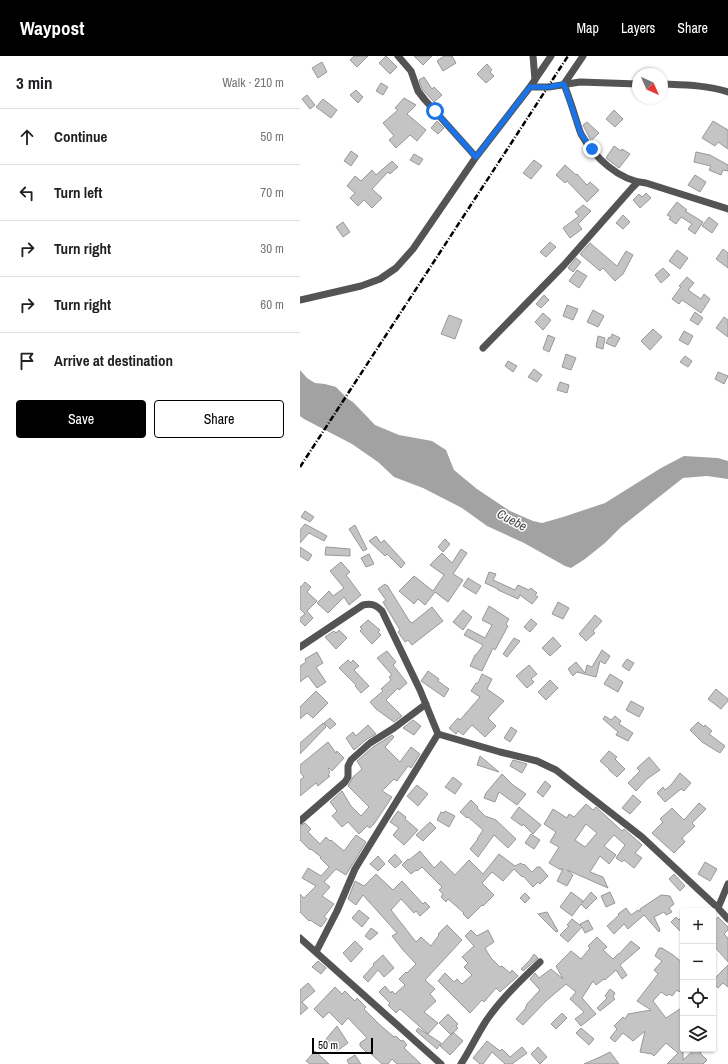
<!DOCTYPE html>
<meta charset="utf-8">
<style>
body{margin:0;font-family:"Archivo Narrow",sans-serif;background:#f6f6f6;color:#202124}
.controls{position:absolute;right:12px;bottom:12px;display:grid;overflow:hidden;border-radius:4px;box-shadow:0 1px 3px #0004}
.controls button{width:36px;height:36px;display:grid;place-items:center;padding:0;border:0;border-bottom:1px solid #e0e0e0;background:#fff;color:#202124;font:20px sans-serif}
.compass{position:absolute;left:332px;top:12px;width:36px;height:36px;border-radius:50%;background:#fff;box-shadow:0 1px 3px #0004;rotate:135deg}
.scale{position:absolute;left:12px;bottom:10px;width:61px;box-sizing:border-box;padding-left:4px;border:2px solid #000;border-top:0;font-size:11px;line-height:14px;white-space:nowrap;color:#000;-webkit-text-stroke:3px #fff;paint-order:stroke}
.stop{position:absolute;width:12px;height:12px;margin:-9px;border:3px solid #1a73e8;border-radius:50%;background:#fff}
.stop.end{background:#1a73e8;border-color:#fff;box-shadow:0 1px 4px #0008}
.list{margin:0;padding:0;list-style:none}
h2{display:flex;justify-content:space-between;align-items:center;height:52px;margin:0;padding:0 16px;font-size:17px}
h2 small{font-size:13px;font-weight:400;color:#757577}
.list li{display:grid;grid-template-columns:26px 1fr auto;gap:12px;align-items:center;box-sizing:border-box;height:56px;padding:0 16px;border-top:1px solid #e0e0e0}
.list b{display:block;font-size:15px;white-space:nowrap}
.list em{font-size:13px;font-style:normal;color:#757577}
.actions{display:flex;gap:8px;padding:12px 16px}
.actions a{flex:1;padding:9px 0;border:1px solid #000;border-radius:4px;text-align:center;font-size:14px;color:#000}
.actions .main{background:#000;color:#fff}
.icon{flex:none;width:22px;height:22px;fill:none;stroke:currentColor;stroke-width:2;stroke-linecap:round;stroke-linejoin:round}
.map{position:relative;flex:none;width:428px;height:1008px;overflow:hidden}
header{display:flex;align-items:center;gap:24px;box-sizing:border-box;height:56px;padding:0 20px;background:#000;color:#fff}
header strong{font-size:19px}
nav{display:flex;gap:22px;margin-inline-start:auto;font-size:14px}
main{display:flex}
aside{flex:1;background:#fff}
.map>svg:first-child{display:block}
</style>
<header>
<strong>Waypost</strong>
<nav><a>Map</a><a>Layers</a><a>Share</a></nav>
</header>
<main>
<aside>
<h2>3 min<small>Walk · 210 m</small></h2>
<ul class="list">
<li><svg class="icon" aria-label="ahead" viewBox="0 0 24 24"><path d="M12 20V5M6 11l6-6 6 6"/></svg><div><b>Continue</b></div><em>50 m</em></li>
<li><svg class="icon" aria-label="left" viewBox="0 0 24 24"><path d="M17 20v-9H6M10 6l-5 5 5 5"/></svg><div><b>Turn left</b></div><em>70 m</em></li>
<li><svg class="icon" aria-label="right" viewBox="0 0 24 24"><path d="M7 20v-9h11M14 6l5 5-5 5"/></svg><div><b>Turn right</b></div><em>30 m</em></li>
<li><svg class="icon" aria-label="right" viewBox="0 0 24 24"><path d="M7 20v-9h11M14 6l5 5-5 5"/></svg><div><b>Turn right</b></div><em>60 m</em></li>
<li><svg class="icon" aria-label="arrive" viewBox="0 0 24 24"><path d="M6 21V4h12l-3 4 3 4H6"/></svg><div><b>Arrive at destination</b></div></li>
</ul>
<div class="actions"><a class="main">Save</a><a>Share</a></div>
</aside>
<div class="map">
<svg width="428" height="1008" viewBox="0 0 428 1008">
<rect width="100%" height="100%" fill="#fff"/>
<!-- water -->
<path fill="#a2a2a2" d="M0,314L7,322L15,327L25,328L36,331L48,343L53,346L75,369L99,379L132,385L146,394L154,414L177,433L210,455L233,465L242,467L263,461L305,447L361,412L384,400L418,402L428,405V423L407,420L383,422L321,471L305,487L285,503L271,512L265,510L224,487L187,470L162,452L123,432L94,421L78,406L52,388L4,363L0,360Z"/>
<!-- building -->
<path fill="#c4c4c4" stroke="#989898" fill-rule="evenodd" d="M54,0H68L57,11L50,4Z
M86,0L97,11L90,18L79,7Z
M114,0H132L123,9Z
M144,0H152L156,7L143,15L137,5Z
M22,6L27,16L18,22L12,12Z
M187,8L192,14L190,16L194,20L186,27L177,18Z
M124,21L132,33L134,31L142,39L134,46L122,33L119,24Z
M81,27L88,31L83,39L76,35Z
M56,34L63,41L58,47L50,39Z
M7,39L15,49L10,53L2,43Z
M104,42L116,49L107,58L126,74L117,85L110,79L96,92L89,84L94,80L83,67L98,54L95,52Z
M23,43L37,54L31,62L16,51Z
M314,54L323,63L315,71L306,63Z
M137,65L144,72L138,78L131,72Z
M413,65L428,74V93L418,86L415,90L402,82Z
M287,66L299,77L291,85L283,69Z
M314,90L321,95L322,93L330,98L319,112L306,102Z
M51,95L58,100L51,110L44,105Z
M396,96L410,99L428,109V115L423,114L421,119L409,114L411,110L394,106Z
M114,98L123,103L119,109L110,104Z
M234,104L242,110L231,123L223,117Z
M92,105L98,111L90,118L88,116L72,133L82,142L72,152L64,144L58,150L50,142L55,137L47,130L55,120L61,125L72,114L76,119Z
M265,109L276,119L277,118L287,129L290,126L299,134L287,146L267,125L265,127L256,119Z
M395,119L406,126L400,136L388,129Z
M346,137L351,142L340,152L333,144L339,138L342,141Z
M377,146L387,154L385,155L403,166L395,178L388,173L392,168L381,161L376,168L369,163L371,161L367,159Z
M283,149L291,155L278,168L282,173L270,182L263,172L279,160L275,156Z
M323,159L330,166L323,173L316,167Z
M409,161L418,168L412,177L402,170Z
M43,166L50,176L43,181L36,171Z
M250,186L256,191L246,201L240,196Z
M290,187L317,210L326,195L333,199L323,218L315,225L303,212L300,215L280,198Z
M423,193L428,197V212L416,203Z
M377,194L388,202L380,213L369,205Z
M276,202L281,206L273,216L268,212Z
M363,212L370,219L361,227L355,219Z
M277,214L287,220L279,232L269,225Z
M387,221L394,227L388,234L401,243L404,238L410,243L401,257L382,244L379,248L372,243L381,231L379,230Z
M244,239L249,244L241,252L236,248Z
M267,249L278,253L273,264L263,260Z
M293,254L304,260L298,271L287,266Z
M395,256L403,262L398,269L390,264Z
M243,257L251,264L243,274L235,266Z
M149,259L162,264L155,283L141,278Z
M424,261L428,264V281L416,272Z
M353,273L362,281L350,294L341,285Z
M384,275L393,280L388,289L379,284Z
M312,278L320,282L315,291L306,287L309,281L311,282Z
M248,279L255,282L249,296L243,293Z
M298,280L305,282L303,293L296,291Z
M266,298L276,302L271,314L262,311Z
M385,300L392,305L388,311L380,306Z
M208,305L217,310L213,316L205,310Z
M234,313L242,319L237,326L228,321Z
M418,316L428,320L424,328L415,323Z
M260,326L269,329L267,337L257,334Z
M5,455L14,461L10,466L1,461Z
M5,468L27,480L24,485L9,477L0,487V474Z
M55,469L67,493L63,495L49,473Z
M76,480L81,487L84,484L105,507L101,512L87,498L85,500L69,485Z
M145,483L150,488L143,496L138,491Z
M0,491L12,499L8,505L0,500Z
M26,491L50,493V500L25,499Z
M161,493L167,497L153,518L163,524L148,546L135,536L125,549L118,543L114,548L99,535L114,520L133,535L144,519L130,509L142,497L152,507Z
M69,498L74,508L66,511L61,502Z
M41,506L50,516L46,519L61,539L49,549L44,541L28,557L17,547L29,535L33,540L44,532L30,515Z
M189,516L196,518L193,524L215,534L218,529L229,534L231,532L237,537L235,539L238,541L232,548L220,539L218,543L198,534V533L185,527Z
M168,522L181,530L176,538L163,530Z
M5,526L11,531L7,536L17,545L7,555L13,562L5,570L0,565V562L5,558L0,553V530L1,531Z
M85,528L87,530V529L110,566H111L112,567L132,551L143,565L112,589L108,584L105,586L98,576L100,574L83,546L86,544L78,533Z
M258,546L269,552L263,563L252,558Z
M189,550L209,563L206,568L208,570L195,594L193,592L182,615L170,610L175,599H176L183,589L164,579L168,573L185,582L192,569L182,564Z
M163,554L172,561L163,574L153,566Z
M295,559L302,565L293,575L295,577L286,585L279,578Z
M231,563L237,568L230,576L224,571Z
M68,564L80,574L78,576L81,579L72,588L60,575L62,573L60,571Z
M39,574L47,582L36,593L25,581L34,575L36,577Z
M253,581L261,590L250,600L242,592Z
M214,582L220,585L207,601L203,598Z
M302,594L310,600L305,608L300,605L296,621L277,616L273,620L268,613L276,606L285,617L287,609L292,611Z
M87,595L96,606L93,609L107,627L99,634L98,632L86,644L102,660L94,666L76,653L70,646L83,635L81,633L91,624L89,621L92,619L77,602Z
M17,596L23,607L16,611L26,626L17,632L8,620L0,626V610L6,606L5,603Z
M327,603L334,607L329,615L322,610Z
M48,604L51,607L53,604L59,610L54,614L69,630L61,637L55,630L56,629L39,612Z
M229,609L237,618L231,623L234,626L227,632L216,620Z
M128,615L139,623L138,625L149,633L144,641L121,625Z
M182,618L192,623L187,633L204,645L188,662L196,670L185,681L172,669L163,679L158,675L156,678L149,672L158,662L160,664L180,641L171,635L176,627H178Z
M310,618L323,626L318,636L304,628Z
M250,624L258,632L246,644L238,636Z
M416,633L428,643V645L421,653L408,643Z
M16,635L28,647L13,662L7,657L0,663V651Z
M331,645L344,652L339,661L326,654Z
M305,660L311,664L315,660L321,665L319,668L333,677L328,685L316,679L318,676L303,663Z
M30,662L36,668L30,673L24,667Z
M113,664L121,670L114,679L103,672Z
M398,666L404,671L405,669L412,675L409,678L425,690L420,697L402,686L390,674Z
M23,667L26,671L0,698V687Z
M68,669L76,678L67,683L54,694L46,682L53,676L56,680Z
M211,671L217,675L210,686L204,682Z
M92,679L94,681L85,691L100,706L111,691L120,698L111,712L108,710L97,725L94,723L82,735L92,741L74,768L70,772L67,770L59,778L48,766L42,771L32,760L37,755L30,746L42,735L51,750L61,760L69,751L48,730L53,721L62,713L57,705L73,691Z
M28,686L36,697L37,695L44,702L32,715L29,712L28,713L30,716L28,719L30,720L18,730L16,727L0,740V724L4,721L0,716V709Z
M309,695L317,701L315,703L325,713L317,721L309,714V713L300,705Z
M180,700L199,716L177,709Z
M349,701L360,714L347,723L336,735L328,727L340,715L337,712Z
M213,704L227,708L222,717L210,710Z
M380,717L391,727L384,735L381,733L365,746L357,737L363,731L365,734L371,729Z
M202,718L213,729L226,738L217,749L199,736L195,746L184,742L186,737Z
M153,721L162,728L155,738L145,731Z
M245,725L251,730L243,741L237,736Z
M117,729L128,738L118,750L107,740Z
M333,739L341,746L330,758L322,752Z
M171,744L178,751L177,752L185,760L196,764L216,783L208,792L194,779L178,801L170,793L178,783H177L183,774L168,761L167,762L160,756Z
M399,747L406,753L392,767L395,770L382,782L385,786L374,797L352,777L363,766L360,763L372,752L384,764Z
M286,748L293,754L296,751L322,775L324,773L342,789L335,797L342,802L334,812L324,804L322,806L316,802L325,789L314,779L304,790L316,799L309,808L300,800L290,816L303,821L308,832L267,814L273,819L267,830L257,825L263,813L262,812L261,814L249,807L259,791L250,786L256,776L244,768L253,753L267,762L269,758L274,761ZM286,768L297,777L285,791L275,784Z
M219,751L241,769L233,778L223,768L222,770L211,762Z
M98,755L106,761L105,763L118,774L104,789L93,779L99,772L90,766Z
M145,755L155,760L149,771L137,764L141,756L144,757Z
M130,766L136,772L123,785L116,779Z
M5,767L11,773L8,776L20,788L26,781L30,785L31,784L44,795L56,779L66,786L46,819L36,813L24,826L30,831L22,840L34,848L24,861L27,863L21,871L10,864L9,865L0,856V838L4,842L16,830L2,822L8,812L21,820L29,811L20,802L21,801L11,793L10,794L0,784V770Z
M231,778L240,784L234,793L225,787Z
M120,795L134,812L141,805L155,819L169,804L183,818L199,798L215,810L221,807L223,809L224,808L232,816L237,811H240L248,820L240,828L238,826L233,831L223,820L222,821L214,813L203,825L192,816L182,827L194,839L183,850L182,849L168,863L163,858L164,857L148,843L146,846L141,841L143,838L139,834L142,831L122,811L117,815L116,814L111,818L102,809L108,803L109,804Z
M95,798L102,806L95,812L88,805Z
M78,800L85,808L78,815L70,808Z
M405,806L417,813L410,825L398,818Z
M76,818L93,834L102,825L123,848L125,846L130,851L120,860L116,855L114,857L101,843L91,854L116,886L121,881L131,890L139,879L138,878L147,869L162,884L125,924L135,933L130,938L136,945L124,956L138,967L128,978L100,953L96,957L88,949L90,947L79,936L85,930L91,937L92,935L95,938L105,929L99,923L106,916L107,917L116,908L103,894L92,880L97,877L63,839L56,849L48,843L55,825L64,830Z
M374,818L385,830L380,835L369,823Z
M271,836L283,845L282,847L291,836L297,842L286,853L281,848L272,860L260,851Z
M310,836L315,847L306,851L301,840Z
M225,837L230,842L225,847L220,842Z
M361,839L370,840L374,848L369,852L372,856L366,859L364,856L354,861L360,874L359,876L344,859L328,873L324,868L314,878L307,870L319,859L318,858L326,852L331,859L338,854L340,856V853Z
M59,854L69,862L62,871L52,862Z
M247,856L258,875L256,876L238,858Z
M383,859V878L371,866L376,861L379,864Z
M418,861L428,871V874L424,878L428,882V906L413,889V865Z
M272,863L281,870L280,868L288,864L293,873L285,877L282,871L268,886L260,879L269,870L267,869Z
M71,872L78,877L70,884L65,880Z
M171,874L177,880L188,874L194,886L185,892L191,902L200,911L202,910L210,917L212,914L218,920L200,936L196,932L184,946L182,944L170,957L138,925L145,917L154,926L157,923L162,928L172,919L164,911L168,907L162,901L174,890L165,880Z
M297,881L307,891L303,894L313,903L318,898H319L331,885L340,892L320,909L327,919L322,923L316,914L305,924L304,923L296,929L293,925L282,942L296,958L281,970L275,963L284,956L270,943L276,936L266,928L246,945L223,969L216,963L225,953L227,948L240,934L230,923L235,917L239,922L251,913L263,923L256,910L271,895L281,903L290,892L288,890Z
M55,885L63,893L51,906L43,897Z
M359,892H362L373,899L383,907V931L379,936L377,934L372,940L369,938L367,940L361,936L353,945L366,962L383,951V1004L395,993H405L400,997L407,1004L403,1008H367L378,997L366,987L354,1000L352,998L340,996L345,975L333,985L323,977L315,986L310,982L317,973L314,970L323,961L325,963L328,958L351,954L337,945L358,918L354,914L362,905L355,900Z
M234,898L238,902L223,915L221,913L230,904Z
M83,899L94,912L84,921L78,914L68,926L63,921L74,909L73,908Z
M18,905L26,912L21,918L12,911Z
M428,909V931L423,927L418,932L413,926V924Z
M8,927L15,935L2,946L8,952L0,959V934Z
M35,931L42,938L45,935L55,945L57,942L66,951L64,953L80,969L94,981L96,980L101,985L103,984L107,989L104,992L121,1008H97L92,1003L88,1008H82L69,996L68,998L60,990V987L67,982L48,962L42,969L29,956L23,962L14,953Z
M310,933L315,937L313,941L315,943L300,955L297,952L307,942L305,940Z
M262,957L267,962L256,973L251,968Z
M148,958L158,968L156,970L158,972L151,979L139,967Z
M37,970L48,987L37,995L26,983Z
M118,972L141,987L137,993L116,975Z
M281,972L294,983L289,989L276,977Z
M153,976L163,985L150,999L140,990Z
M187,985L200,995L202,993L210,1001L222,991L227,997L212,1008H205L192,996L183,1008H180L173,1002Z
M238,991L247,1001L240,1008L231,998Z
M15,995L29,1008H10L6,1005Z
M310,996L319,1008H284L300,1001Z
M55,999L61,1008H49L47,1004Z"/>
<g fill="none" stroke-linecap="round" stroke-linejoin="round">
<!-- minor -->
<path stroke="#545454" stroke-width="7" d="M98,0L111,15L118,35L125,44L176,101
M233,0L235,24
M283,0L264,28C268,39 272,50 275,60C277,66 279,73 281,78C294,101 319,125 346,127L428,153
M362,28C385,29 406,29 428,36
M230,31H249L280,26L338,28
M0,244L61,230L80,223L96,212L113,193L176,101L230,31L251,0
M183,292L264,209L332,132L338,126
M0,591L63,549C72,547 76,549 82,555L120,634L138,678L55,813L37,855L16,896
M138,678L200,696L237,705L256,714L342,781L418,852L428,863
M0,765L45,726L48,721V710L51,704L70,687L94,672L126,648
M418,852L428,828
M0,882L141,1008
M161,1008C170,994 177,979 186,965C201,943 221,924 240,906"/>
<!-- rail -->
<path stroke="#000" stroke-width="2.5" stroke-dasharray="6 2 1 2" stroke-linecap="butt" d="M0,411L268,0"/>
</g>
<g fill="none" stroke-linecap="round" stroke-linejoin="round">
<!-- route -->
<path stroke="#1a73e8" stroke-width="5" d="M135,55L176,101L230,31H249L264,28L281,78L292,93"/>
</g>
<g text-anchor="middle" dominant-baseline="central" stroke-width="3" stroke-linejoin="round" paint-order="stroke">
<!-- water labels -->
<g font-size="13" font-style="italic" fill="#434343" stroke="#fff">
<text transform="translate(212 464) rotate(28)">Cuebe</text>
</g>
</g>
</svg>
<div class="controls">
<button>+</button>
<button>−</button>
<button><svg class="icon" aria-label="locate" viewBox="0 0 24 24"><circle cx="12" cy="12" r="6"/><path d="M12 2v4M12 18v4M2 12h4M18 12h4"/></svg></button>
<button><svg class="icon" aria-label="layers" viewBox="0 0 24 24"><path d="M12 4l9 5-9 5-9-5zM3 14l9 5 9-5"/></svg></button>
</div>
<svg class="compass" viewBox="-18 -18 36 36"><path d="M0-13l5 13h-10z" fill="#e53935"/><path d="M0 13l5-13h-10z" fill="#757577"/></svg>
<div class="scale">50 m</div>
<div class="stop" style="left:135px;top:55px"></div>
<div class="stop end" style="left:292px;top:93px"></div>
</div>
</main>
